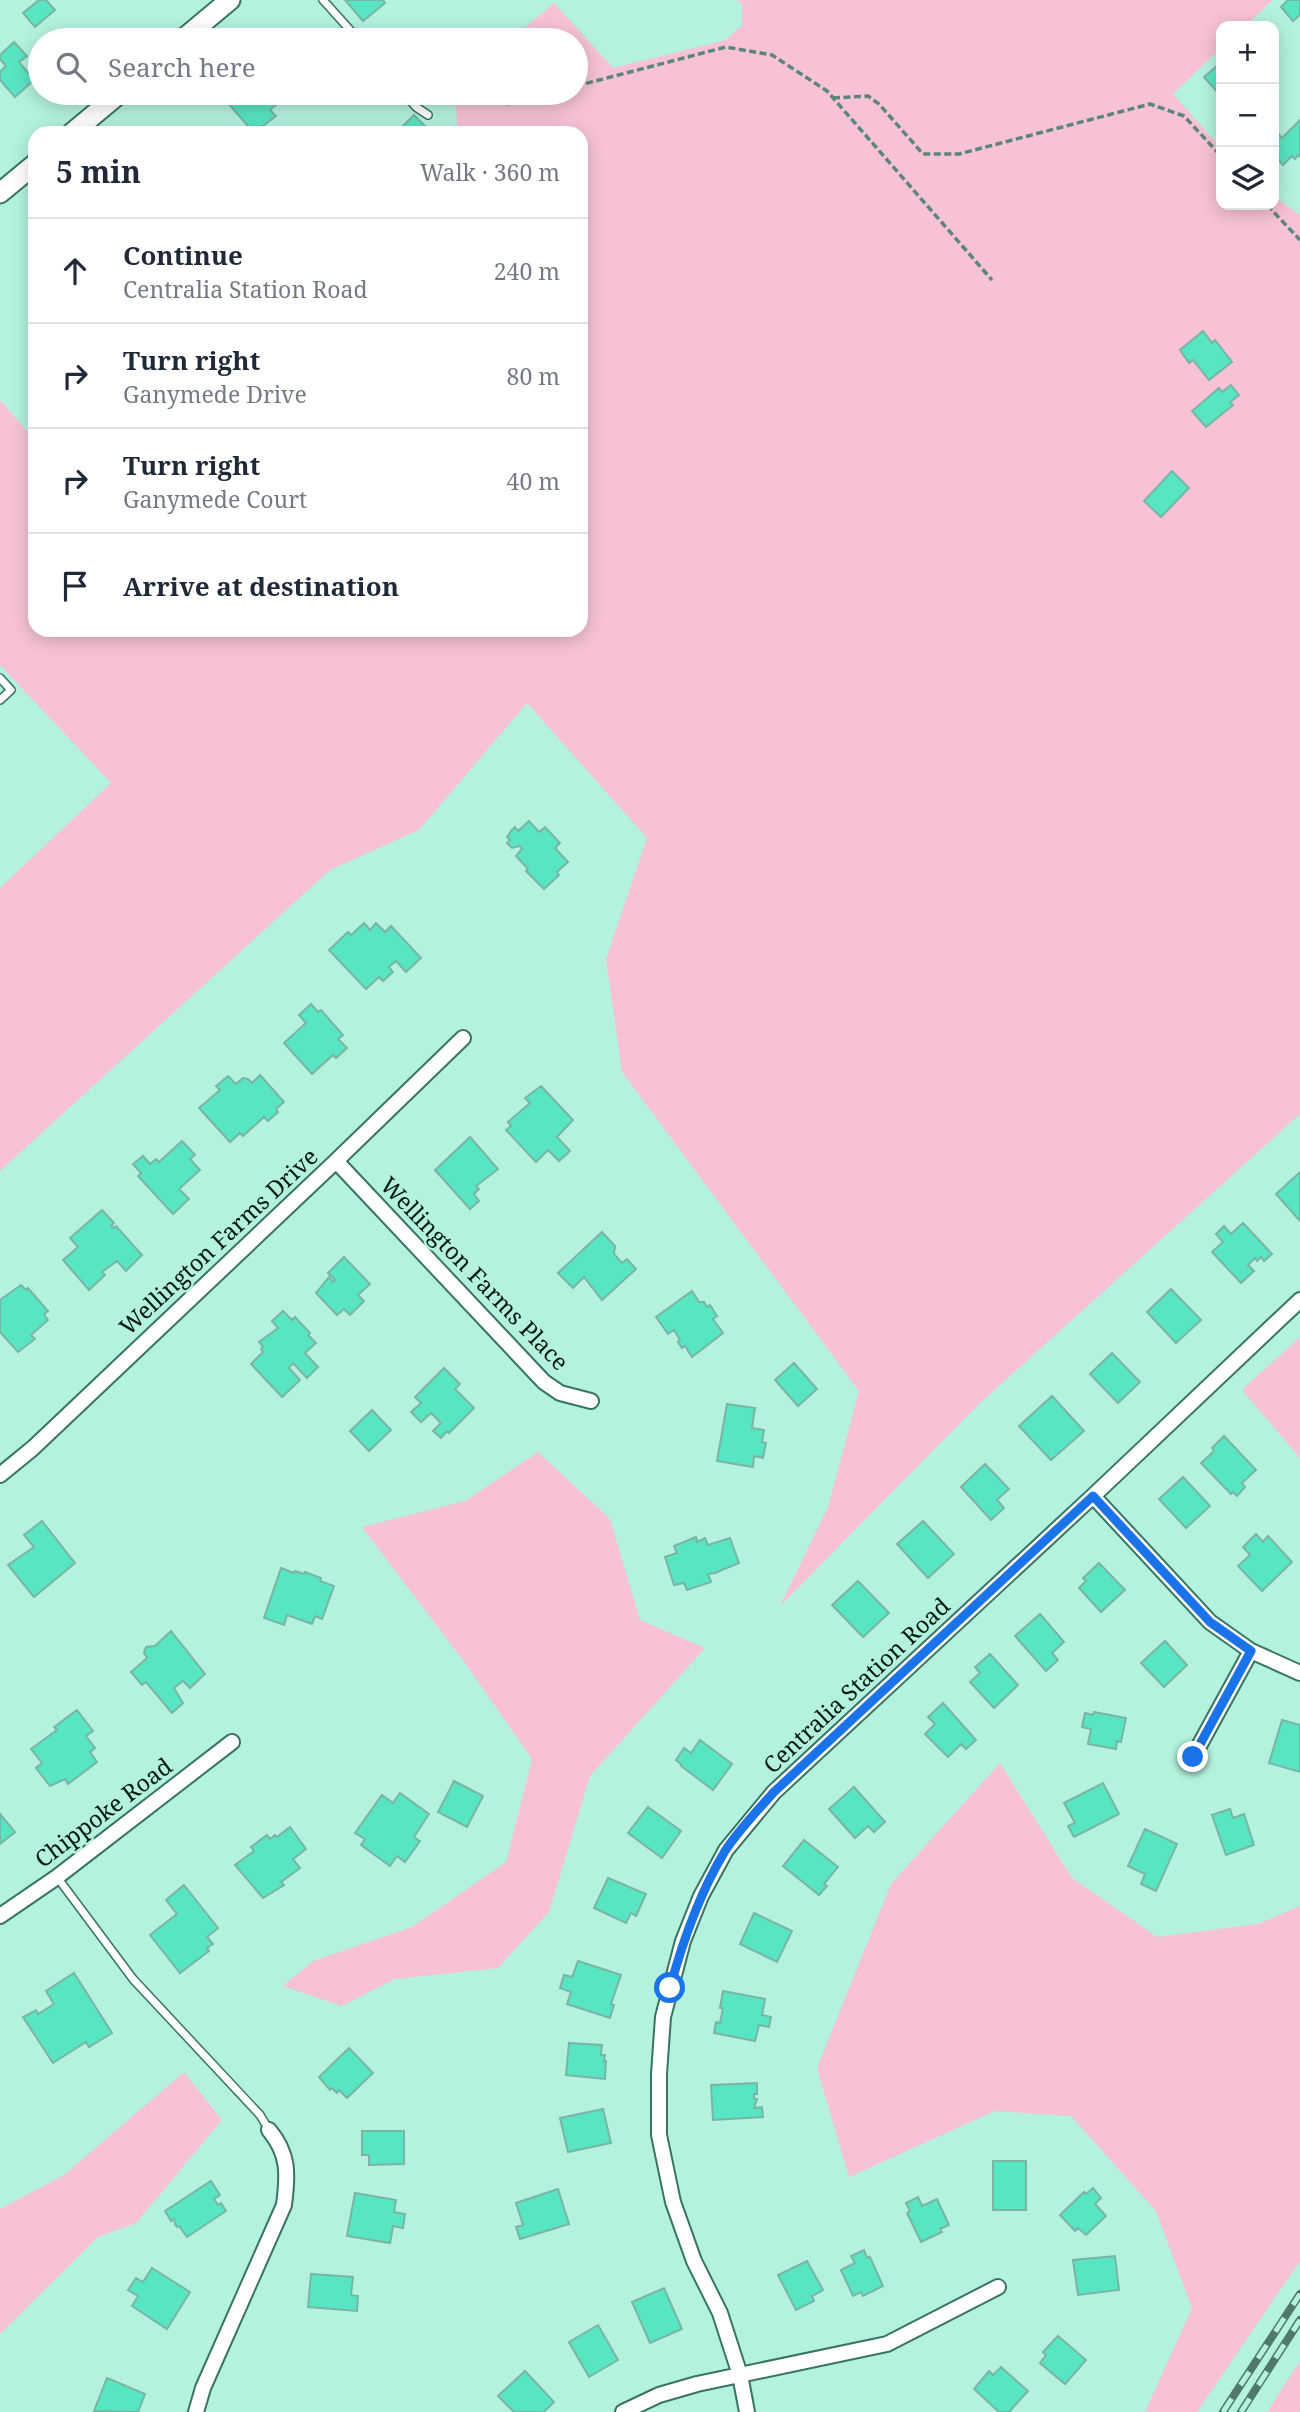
<!DOCTYPE html>
<meta charset="utf-8">
<style>
body{margin:0;font-family:"Noto Serif",serif;background:#f2f2f3;color:#1f2937}
.controls{position:absolute;right:21px;top:21px;display:grid;overflow:hidden;border-radius:14px;box-shadow:0 4px 18px #0003}
.controls button{width:63px;height:63px;display:grid;place-items:center;padding:0;border:0;border-bottom:2px solid #e0e1e3;background:#fff;color:#1f2937;font:35px sans-serif}
.stop{position:absolute;width:21px;height:21px;margin:-16px;border:5px solid #1a73e8;border-radius:50%;background:#fff}
.stop.end{background:#1a73e8;border-color:#fff;box-shadow:0 2px 7px #0008}
.list{margin:0;padding:0;list-style:none}
h2{display:flex;justify-content:space-between;align-items:center;height:91px;margin:0;padding:0 28px;font-size:30px}
h2 small{font-size:23px;font-weight:400;color:#747a83}
.list li{display:grid;grid-template-columns:46px 1fr auto;gap:21px;align-items:center;box-sizing:border-box;height:105px;padding:0 28px;border-top:2px solid #e0e1e3}
.list b{display:block;font-size:26px;white-space:nowrap}
.list p{margin:0;font-size:23px;white-space:nowrap;color:#747a83}
.list em{font-size:23px;font-style:normal;color:#747a83}
.icon{flex:none;width:38px;height:38px;fill:none;stroke:currentColor;stroke-width:2;stroke-linecap:round;stroke-linejoin:round}
.map{position:relative;flex:none;width:1300px;height:2412px;overflow:hidden}
.search{position:absolute;background:#fff;box-shadow:0 4px 18px #0003;left:28px;top:28px;width:560px;height:77px;display:flex;align-items:center;gap:18px;box-sizing:border-box;padding:0 24px;border-radius:38px;color:#747a83;font-size:26px}
.panel{position:absolute;background:#fff;box-shadow:0 4px 18px #0003;left:28px;top:126px;width:560px;height:511px;border-radius:21px}
.map>svg:first-child{display:block}
</style>
<div class="map">
<svg width="1300" height="2412" viewBox="0 0 1300 2412">
<rect width="100%" height="100%" fill="#b4f2df"/>
<!-- green -->
<path fill="#f7c2d6" d="M737,0H1273L1245,26H1221V48L1173,94L1221,148V205H1274V196L1300,215V1114L979,1404L780,1606L828,1507L859,1391L622,1072L606,959L647,838L527,703L419,830L330,870L0,1171V888L111,783L0,665V400L35,440V630H581V133H457L456,93H576V40H510L554,3L613,68L726,40L742,25V5Z
M1300,1337V1458L1242,1390Z
M538,1452L610,1519L640,1620L705,1648L590,1776L549,1912L498,1968L395,1979L342,2006L283,1986L313,1961L412,1927L506,1862L532,1759L465,1663L362,1527L465,1501Z
M1000,1763L1072,1878L1157,1937L1258,1924L1300,1906V2261L1197,2412H1145L1192,2308L1156,2211L1071,2116L995,2111L849,2177L817,2068L891,1884Z
M184,2072L222,2120L136,2223L98,2237L0,2334V2209L64,2175Z
M1300,2361V2412H1267Z"/>
<!-- building -->
<path fill="#58e5c3" stroke="#79b5a3" stroke-width="2" d="M39,0H46L55,10L35,27L23,13Z
M345,0H383L385,3L363,21Z
M1288,0H1300V15L1293,21L1281,7Z
M14,42L27,56L19,62L34,80L15,97L0,80V72L6,66L0,59V55Z
M1218,65L1221,69V96L1204,77Z
M237,93H271L274,96L272,97L278,103L270,110L276,116L254,133L227,102Z
M414,115L432,133H396Z
M1300,120V157L1298,155L1295,159L1292,156L1283,165L1274,155V137L1278,133L1282,138Z
M1203,331L1212,343L1215,340L1232,362L1209,380L1193,360L1189,363L1180,350Z
M1231,385L1239,395L1230,402L1233,405L1206,427L1192,411L1219,388L1222,392Z
M1172,471L1189,488L1161,517L1144,501Z
M529,821L539,832L545,827L560,843L555,848L568,862L557,872L559,875L544,889L526,871L528,869L516,856L522,849L520,846L512,848L507,843L510,840L507,837L511,831L515,827L518,831Z
M364,923L370,930L376,923L385,932L391,926L421,958L406,972L396,961L389,967L393,972L383,981L379,977L366,989L329,950L348,932L351,935Z
M311,1004L318,1012L321,1010L343,1035L338,1039L347,1048L336,1058L333,1055L312,1074L284,1043L306,1023L299,1015Z
M260,1075L284,1102L276,1109L278,1112L268,1121L264,1117L243,1136L240,1133L230,1142L199,1108L220,1090L216,1086L228,1076L236,1084L243,1078L248,1079L252,1083Z
M541,1086L573,1120L557,1137L570,1151L559,1161L548,1150L536,1162L506,1130L511,1126L508,1122L530,1103L525,1098Z
M470,1137L498,1169L476,1186L479,1189L474,1194L479,1201L470,1209L435,1170Z
M182,1141L195,1155L190,1159L200,1170L179,1189L189,1199L173,1214L138,1176L141,1173L133,1164L143,1156L150,1164L156,1159L159,1162Z
M1299,1173H1300V1221L1276,1194Z
M102,1210L114,1223L111,1226L113,1228L116,1226L142,1255L126,1271L117,1261L102,1272L105,1275L89,1290L63,1260L78,1247L70,1238Z
M1243,1223L1272,1254L1264,1261L1261,1257L1257,1261L1255,1258L1248,1265L1254,1271L1241,1283L1212,1252L1223,1242L1216,1234L1224,1226L1231,1234Z
M602,1232L615,1246L614,1254L622,1263L627,1259L636,1269L602,1300L584,1277L573,1288L558,1273Z
M344,1257L370,1284L358,1295L364,1301L350,1315L344,1309L337,1315L316,1293L329,1277L333,1282L335,1280L328,1273Z
M21,1285L26,1290L28,1288L48,1311L44,1314L48,1320L31,1335L35,1339L18,1352L0,1332V1300Z
M1171,1289L1201,1320L1176,1343L1147,1312Z
M692,1291L699,1302H704L707,1307L710,1305L717,1316L713,1319L723,1333L692,1357L685,1346L682,1348L678,1342L680,1340L674,1330L668,1334L656,1317Z
M283,1311L292,1320L295,1317L310,1333L308,1335L316,1343L305,1353L318,1367L307,1378L293,1363L289,1368L300,1380L282,1397L251,1364L263,1352L261,1349L263,1347L259,1342L278,1328L272,1321Z
M1112,1353L1140,1382L1118,1403L1090,1374Z
M794,1363L817,1389L798,1406L775,1380Z
M444,1368L460,1384L455,1389L474,1408L449,1433L447,1431L441,1438L433,1431L441,1423L431,1413L421,1422L411,1412L421,1403L415,1397Z
M1052,1396L1084,1431L1051,1460L1019,1426Z
M727,1404L755,1408L752,1428L764,1430L762,1442L766,1443L763,1458L754,1456L753,1467L717,1461Z
M372,1410L391,1430L369,1451L350,1431Z
M1224,1436L1256,1470L1242,1483L1245,1487L1237,1496L1233,1492L1231,1494L1201,1463L1214,1451L1212,1448Z
M985,1464L1009,1489L997,1500L1004,1508L991,1520L961,1487Z
M1183,1477L1210,1506L1186,1528L1159,1499Z
M42,1521L75,1563L34,1597L8,1565L34,1547L24,1535Z
M923,1521L954,1554L928,1578L897,1544Z
M1256,1534L1263,1542L1268,1536L1292,1562L1262,1591L1238,1566L1250,1555L1243,1547Z
M696,1537L697,1542L705,1538L708,1545L730,1538L739,1563L715,1573L708,1574L711,1582L687,1590L684,1583L674,1585L665,1557L677,1553L674,1546Z
M1099,1563L1125,1590L1101,1612L1079,1588L1086,1581L1083,1578Z
M281,1568L294,1573L295,1571L304,1574L305,1572L321,1578L320,1581L334,1586L322,1619L315,1616L312,1624L287,1615L284,1625L264,1618Z
M858,1581L889,1613L863,1637L832,1605Z
M1040,1614L1064,1642L1052,1653L1058,1660L1046,1671L1015,1636Z
M171,1631L205,1674L190,1688L183,1681L174,1688L183,1703L172,1713L146,1682L142,1685L131,1672L147,1658L144,1653L146,1647L155,1646Z
M1165,1641L1187,1665L1164,1687L1141,1663Z
M990,1654L1018,1685L994,1708L970,1682L980,1673L975,1667Z
M943,1703L976,1740L966,1749L961,1744L948,1757L925,1734L935,1724L928,1717Z
M77,1710L93,1731L86,1736L95,1748L90,1752L97,1762L68,1784L65,1779L50,1786L36,1768L42,1763L31,1749L57,1730L54,1727Z
M1094,1712L1126,1718L1121,1742L1117,1741L1116,1749L1088,1744L1091,1729L1082,1727L1085,1713L1093,1715Z
M1282,1720L1300,1725V1772L1269,1763Z
M700,1740L732,1764L713,1790L681,1766L682,1765L676,1760L684,1748L691,1753Z
M454,1781L483,1796L467,1827L438,1812Z
M1103,1783L1119,1814L1074,1837L1068,1826L1075,1823L1064,1803Z
M854,1787L885,1822L874,1832L868,1826L855,1838L829,1809Z
M400,1793L429,1814L414,1837L420,1841L405,1862L397,1856L390,1866L361,1845L365,1839L355,1833L382,1795L393,1803Z
M648,1807L681,1831L662,1858L628,1833Z
M1230,1809L1233,1818L1244,1814L1254,1845L1226,1855L1212,1815Z
M0,1814L15,1832L0,1844Z
M290,1827L306,1849L293,1859L300,1868L281,1882L284,1885L263,1898L235,1865L254,1851L251,1847L267,1835L270,1839L275,1835L277,1837Z
M1145,1829L1177,1844L1156,1891L1141,1884L1145,1874L1128,1866Z
M804,1840L838,1867L824,1884L827,1886L819,1895L783,1866Z
M608,1878L646,1894L636,1916L631,1913L626,1923L594,1908Z
M184,1885L218,1928L207,1937L213,1944L207,1948L209,1951L180,1973L150,1935L177,1914L166,1900Z
M754,1913L792,1931L777,1962L740,1944Z
M578,1961L621,1975L611,2004L614,2005L610,2018L567,2004L571,1992L560,1988L564,1975L572,1977Z
M74,1973L112,2033L89,2047L86,2042L53,2063L23,2017L36,2010L38,2014L54,2004L46,1991Z
M723,1991L765,1999L762,2015L771,2017L769,2027L759,2025L755,2041L714,2033L716,2022L720,2023L723,2008H720Z
M569,2043L602,2045L601,2055H605L604,2061H606L605,2079L566,2075Z
M349,2048L373,2073L347,2098L339,2090L337,2093L332,2088L330,2090L319,2077Z
M757,2083V2094H754V2099H757L754,2108L762,2107L763,2117L713,2120L711,2085Z
M603,2109L611,2143L568,2152L560,2118Z
M362,2131H404V2164L369,2165V2155H362Z
M993,2161H1026V2210H993Z
M211,2181L220,2195L214,2199L218,2205L221,2203L226,2211L187,2237L179,2226L177,2227L175,2224L174,2219L171,2221L165,2211Z
M1093,2188L1101,2198L1095,2204L1106,2216L1086,2235L1078,2228L1075,2231L1060,2215L1084,2192L1086,2194Z
M558,2189L569,2224L520,2239L516,2227L523,2225L516,2203Z
M355,2193L396,2200L394,2212L405,2214L403,2228L393,2226L390,2243L347,2236Z
M918,2197L922,2206L937,2199L949,2225L940,2229L942,2232L921,2242L907,2213L910,2211L906,2203Z
M864,2250L867,2258L870,2257L883,2286L863,2296L861,2292L853,2296L841,2270L855,2263L851,2256Z
M1115,2256L1119,2290L1078,2295L1073,2260Z
M807,2261L823,2290L812,2296L814,2301L796,2310L778,2275Z
M152,2268L190,2292L167,2329L132,2306L138,2296L128,2290L136,2278L143,2282Z
M311,2274L353,2277L351,2295L358,2296L357,2311L308,2307Z
M664,2288L682,2329L650,2343L632,2302Z
M598,2325L618,2360L589,2377L569,2342Z
M1058,2336L1086,2360L1065,2384L1040,2363L1046,2355L1043,2352Z
M1001,2367L1028,2391L1009,2412H999L974,2389L989,2371L993,2375Z
M525,2371L554,2402L544,2412H514L498,2396Z
M107,2378L145,2394L138,2412L94,2411Z"/>
<g fill="none" stroke-linecap="round" stroke-linejoin="round">
<!-- service casing -->
<g stroke="#387464" stroke-width="10">
<path id="service" d="M323,0L359,40
M404,93L416,107L428,115
M25,173L35,185
M0,678L11,690L0,700
M57,1877L133,1979L260,2115L269,2130"/>
</g>
<!-- minor casing -->
<g stroke="#387464" stroke-width="18">
<path id="minor" d="M336,1161L544,1382L560,1393L591,1401
M0,1475L33,1448L336,1161L463,1038
M1093,1496L1210,1622L1251,1651L1300,1673
M1193,1757L1251,1651
M0,1916L57,1877L232,1742
M196,2412L203,2388L284,2205C288,2174 289,2154 269,2130
M623,2412L659,2395L697,2384L887,2344L998,2287
M747,2412L740,2375L720,2313L694,2261L673,2202L659,2135V2074L663,2017L683,1941L701,1896L726,1850L774,1792L1093,1496L1300,1300"/>
</g>
<!-- tertiary casing -->
<g stroke="#387464" stroke-width="23">
<path id="tertiary" d="M182,40L230,0
M72,133L120,93
M0,193L35,164"/>
</g>
<!-- path -->
<path stroke="#5b8679" stroke-width="3.5" stroke-dasharray="7 3.5" stroke-linecap="butt" d="M576,86L726,47L772,55L827,91L992,280
M833,98L868,96L879,104L923,154H959L1150,104L1184,116L1221,156
M506,104L550,93
M1267,205L1300,240"/>
<!-- service -->
<use href="#service" stroke="#fff" stroke-width="7"/>
<!-- minor -->
<use href="#minor" stroke="#fff" stroke-width="14"/>
<!-- tertiary -->
<use href="#tertiary" stroke="#fff" stroke-width="19"/>
<!-- rail casing -->
<g stroke="#50796d" stroke-width="8">
<path id="rail" d="M1223,2412L1300,2294
M1241,2412L1300,2320"/>
</g>
<!-- rail -->
<use href="#rail" stroke="#b4f2df" stroke-width="5" stroke-dasharray="16" stroke-linecap="butt"/>
</g>
<g fill="none" stroke-linecap="round" stroke-linejoin="round">
<!-- route -->
<path stroke="#1a73e8" stroke-width="9" d="M670,1988C683,1940 699,1894 725,1851C739,1830 757,1811 774,1792L1093,1496L1210,1622L1251,1651L1193,1757"/>
</g>
<g text-anchor="middle" dominant-baseline="central" stroke-width="5" stroke-linejoin="round" paint-order="stroke">
<!-- street labels -->
<g font-size="23" fill="#011913" stroke="#b4f2df">
<text transform="translate(218 1241) rotate(-43)">Wellington Farms Drive</text>
<text transform="translate(475 1273) rotate(46)">Wellington Farms Place</text>
<text transform="translate(856 1685) rotate(-43)">Centralia Station Road</text>
<text transform="translate(103 1812) rotate(-37)">Chippoke Road</text>
</g>
</g>
</svg>
<div class="controls">
<button>+</button>
<button>−</button>
<button><svg class="icon" aria-label="layers" viewBox="0 0 24 24"><path d="M12 4l9 5-9 5-9-5zM3 14l9 5 9-5"/></svg></button>
</div>
<div class="stop" style="left:670px;top:1988px"></div>
<div class="stop end" style="left:1193px;top:1757px"></div>
<div class="search"><svg class="icon" aria-label="search" viewBox="0 0 24 24"><circle cx="10" cy="10" r="6"/><path d="M15 15l6 6"/></svg>Search here</div>
<section class="panel">
<h2>5 min<small>Walk · 360 m</small></h2>
<ul class="list">
<li><svg class="icon" aria-label="ahead" viewBox="0 0 24 24"><path d="M12 20V5M6 11l6-6 6 6"/></svg><div><b>Continue</b><p>Centralia Station Road</p></div><em>240 m</em></li>
<li><svg class="icon" aria-label="right" viewBox="0 0 24 24"><path d="M7 20v-9h11M14 6l5 5-5 5"/></svg><div><b>Turn right</b><p>Ganymede Drive</p></div><em>80 m</em></li>
<li><svg class="icon" aria-label="right" viewBox="0 0 24 24"><path d="M7 20v-9h11M14 6l5 5-5 5"/></svg><div><b>Turn right</b><p>Ganymede Court</p></div><em>40 m</em></li>
<li><svg class="icon" aria-label="arrive" viewBox="0 0 24 24"><path d="M6 21V4h12l-3 4 3 4H6"/></svg><div><b>Arrive at destination</b></div></li>
</ul>
</section>
</div>
